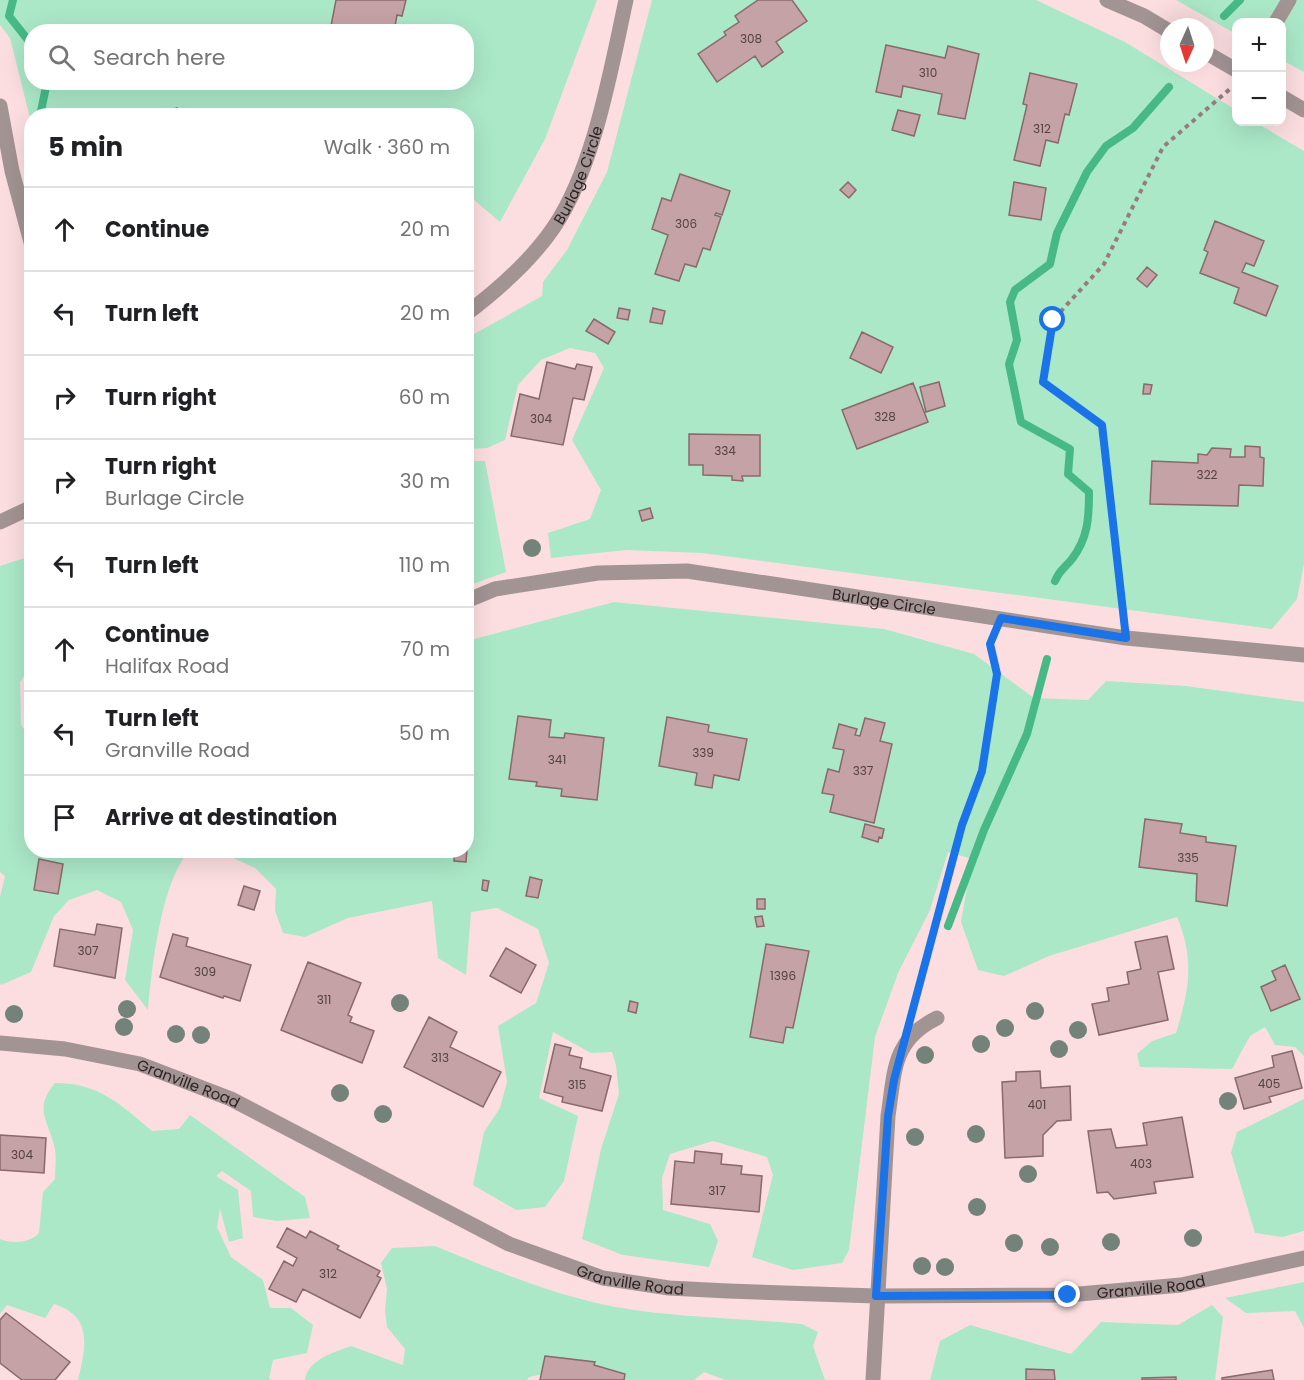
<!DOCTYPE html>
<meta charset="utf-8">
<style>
body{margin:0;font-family:Poppins,sans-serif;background:#f2f2f2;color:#202124}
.controls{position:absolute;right:18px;top:18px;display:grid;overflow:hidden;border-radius:12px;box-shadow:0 6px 24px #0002}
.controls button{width:54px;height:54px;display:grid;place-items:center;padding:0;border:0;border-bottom:2px solid #e0e0e0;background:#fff;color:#202124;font:30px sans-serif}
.compass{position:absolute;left:1160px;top:18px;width:54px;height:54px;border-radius:50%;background:#fff;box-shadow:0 6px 24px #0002;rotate:183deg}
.stop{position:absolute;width:18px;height:18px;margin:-14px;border:4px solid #1a73e8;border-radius:50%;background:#fff}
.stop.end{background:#1a73e8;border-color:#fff;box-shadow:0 2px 6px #0008}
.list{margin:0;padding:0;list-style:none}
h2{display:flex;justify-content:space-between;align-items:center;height:78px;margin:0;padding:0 24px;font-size:26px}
h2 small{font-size:20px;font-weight:400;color:#757577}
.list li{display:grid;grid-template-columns:39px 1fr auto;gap:18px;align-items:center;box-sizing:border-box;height:84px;padding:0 24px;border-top:2px solid #e0e0e0}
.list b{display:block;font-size:22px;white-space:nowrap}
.list p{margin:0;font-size:20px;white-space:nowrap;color:#757577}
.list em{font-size:20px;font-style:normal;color:#757577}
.icon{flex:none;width:33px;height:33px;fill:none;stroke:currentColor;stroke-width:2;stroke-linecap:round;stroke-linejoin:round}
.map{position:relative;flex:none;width:1304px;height:1380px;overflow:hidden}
.search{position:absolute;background:#fff;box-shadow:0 6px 24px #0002;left:24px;top:24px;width:450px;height:66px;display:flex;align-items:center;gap:15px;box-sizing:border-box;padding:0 21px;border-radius:24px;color:#757577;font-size:22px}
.panel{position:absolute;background:#fff;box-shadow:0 6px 24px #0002;left:24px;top:108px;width:450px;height:750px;border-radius:24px}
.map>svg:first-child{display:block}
</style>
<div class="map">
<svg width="1304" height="1380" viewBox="0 0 1304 1380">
<rect width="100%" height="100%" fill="#fcdee0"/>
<!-- green -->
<path fill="#abe8c8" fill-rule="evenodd" d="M0,0H597L545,139L500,222L467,194L466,116H32L31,122L10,38L0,25ZM32,32H466V82H32Z
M652,0H1036L1125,42L1236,110V122H1255L1304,151V564L1297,599L1272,629L702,553L626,550L551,558L548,533L590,519L601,490L572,440L604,368L595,353L570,348L541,360L518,385L505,440L487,448L467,449V338L542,296L543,282L567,250L607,172Z
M1176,0H1304V72L1282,60V22H1236V34Z
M474,461H485L506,572L467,586V469Z
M31,556V666L20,682L21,724L31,742L32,850L189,851C161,883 152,966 148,1010L125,980L133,930L121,902L97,890L69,900L54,916L31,972L1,985L0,983V897L5,876L0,872V566Z
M614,602L884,629L974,654L1034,698L1088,700L1106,681L1186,686L1304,702V1056L1295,1047L1275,1045L1265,1027L1250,1036L1232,1069L1140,1067L1137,1054L1152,1041L1176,1033C1189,990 1195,960 1177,917L1049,956L1004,976L978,970L961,922L972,859L948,852L930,910L898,973L875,1037L849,1250L842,1263L793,1270L752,1257L773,1175L767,1157L713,1141L670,1154L662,1178L663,1210L710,1224L718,1241L709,1267L623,1255L582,1239L601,1149L619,1094L616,1065L612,1052L591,1053L553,1032L539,1098L578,1116L564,1181L545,1207L516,1210L473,1185L484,1132L500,1108L507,1082L498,1026L536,1003L549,963L538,929L497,908L471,912L466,975L438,958L432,901L348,918L305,937L283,933L275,911L276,889L255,868L218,851L466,850L467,641Z
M55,1083C99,1083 120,1104 152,1131L179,1129L190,1115L305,1197L310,1218L277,1221L253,1217L251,1191L222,1171L216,1176L238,1190L243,1238L229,1242L220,1209L217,1227L231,1257L263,1280L270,1308H291L313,1325L307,1353L273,1360L269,1379L272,1380H78C86,1347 93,1316 54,1304L45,1318L7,1305L0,1314V1239C12,1244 30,1243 39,1233L43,1192L55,1179C55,1169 57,1155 54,1145C47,1119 34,1108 55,1083Z
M1304,1099V1231L1282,1237L1255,1233L1231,1153L1237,1132Z
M435,1246C494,1270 552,1295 616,1307C677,1318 740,1318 802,1324L818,1332L813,1346L825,1380H725L704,1372L694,1380H603L561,1370L529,1377L527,1380H305C307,1360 335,1352 351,1346L403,1365L405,1349L387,1327L385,1311L387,1289L381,1263L392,1248Z
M1304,1282V1328L1295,1311L1246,1313L1225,1298Z
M1212,1305L1223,1317L1215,1380H930L940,1341L970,1325L1071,1354L1101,1322L1178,1325Z"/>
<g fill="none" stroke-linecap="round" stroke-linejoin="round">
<!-- stream -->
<path stroke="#46b986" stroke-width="8" d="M13,0L9,16L32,45
M1224,16L1240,0
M40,116L47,82
M1055,581C1060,569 1064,569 1072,559C1088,538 1089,518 1089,492L1068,474L1070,449L1021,422L1009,364L1017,340L1010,302L1015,290L1050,264L1057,233L1087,172L1106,146L1133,128L1169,87
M948,926L984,830L1027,734L1047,659"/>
</g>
<!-- building -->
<path fill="#c5a2a5" stroke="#89696b" stroke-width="1.5" d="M336,0H406L402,16L397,15L394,32H356L331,26Z
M758,0H792L807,21L776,42L783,52L762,67L755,56L717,82L698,54L726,35L724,32L739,22L735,16Z
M886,45L945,58L948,46L979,54L965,119L938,114L942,94L903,86L901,97L876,92Z
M1030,73L1077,84L1069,115L1065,114L1058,143L1046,140L1040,166L1014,160L1027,105L1023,104Z
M177,108L179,116H151Z
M898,110L920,115L914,136L892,130Z
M680,174L730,191L722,215L716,213L715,215L721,217L710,250L703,248L696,267L685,264L679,281L655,274L668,235L652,229L662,198L671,201Z
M848,182L856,190L849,198L840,190Z
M1014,182L1046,188L1041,220L1009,215Z
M1215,221L1264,241L1254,266L1246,263L1242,272L1278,286L1266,316L1234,303L1239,288L1200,273L1208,252L1204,250Z
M1147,267L1157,275L1147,287L1137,279Z
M619,308L630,310L628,320L617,318Z
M653,308L665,311L662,324L650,322Z
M594,319L615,332L608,344L586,331Z
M862,332L893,347L881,373L850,358Z
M547,362L575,369L577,364L592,367L584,400L573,398L563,445L511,436L520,394L539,399Z
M939,382L945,406L926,412L920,387Z
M913,383L928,422L857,449L842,410Z
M1144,384L1152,385L1150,394H1143Z
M689,434L760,435V476H742L743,481L732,480V476L703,475V465H689Z
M1245,446L1260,447V457L1264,458L1263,486L1239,485L1238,506L1150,504L1152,461L1198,463V454L1207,455L1212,448L1231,449L1230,457H1245Z
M650,508L653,518L642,521L639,511Z
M518,716L551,720L549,737L564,738L565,733L604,738L597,800L561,796L562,789L536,786L537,782L509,779Z
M667,717L709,725L708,732L747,739L739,780L714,775L712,788L695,785L697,773L659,766Z
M865,718L885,723L880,741L892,744L874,823L830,812L834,795L822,793L828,769L839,772L844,750L833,748L839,724L857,729L855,735L860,736Z
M1145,819L1182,824L1180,833L1206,837V842L1236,846L1227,906L1196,901L1197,874L1139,867Z
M865,824L884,829L882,838L879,837L878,842L862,837Z
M467,849L466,862L454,861L455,850Z
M39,859L63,864L58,894L34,890Z
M530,877L542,880L538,898L526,896Z
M483,880L489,881L487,891L482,890Z
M244,886L260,891L254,910L238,905Z
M757,899H765V909H757Z
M762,916L764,926L757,927L755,917Z
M97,924L122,928L115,978L54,966L60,929L95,935Z
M173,934L188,938L186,946L251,965L240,1001L224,996L223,998L160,977Z
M1167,936L1174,969L1158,972L1168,1020L1099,1035L1092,1004L1109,1001L1107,988L1129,984L1127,972L1141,969L1135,942Z
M766,944L809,951L793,1028L786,1027L783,1043L750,1037Z
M506,948L536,965L521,993L490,976Z
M308,962L361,983L348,1015L352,1017L350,1022L374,1031L362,1063L281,1030Z
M1285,965L1300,999L1271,1011L1261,987L1276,980L1272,971Z
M630,1001L638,1003L636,1013L628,1011Z
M429,1017L457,1032L450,1047L501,1072L483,1107L404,1067Z
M555,1044L571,1048L569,1055L582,1058L580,1068L611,1076L602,1111L562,1102L563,1097L544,1092Z
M1292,1051L1302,1088L1269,1097L1271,1102L1244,1109L1235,1078L1274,1067L1272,1056Z
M1040,1071L1041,1088L1070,1086L1071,1120L1057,1121L1043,1135V1156L1005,1158L1002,1082L1016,1081V1072Z
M1182,1117L1193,1177L1154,1182L1156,1193L1114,1199L1108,1192L1097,1193L1088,1131L1111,1129L1116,1148L1147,1145L1143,1123Z
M0,1135L46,1138L44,1173L0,1170Z
M695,1151L722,1154L721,1164L742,1166L741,1174L762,1176L759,1212L671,1204L675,1161L694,1163Z
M287,1228L306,1238L310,1231L339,1246L337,1249L380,1271L377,1276L381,1278L360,1318L303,1289L296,1302L269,1289L284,1261L293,1266L297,1258L277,1247Z
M6,1313L70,1362L55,1380H22L0,1363V1320Z
M545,1356L595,1362L594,1365L625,1374L624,1380H540Z
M1026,1369L1054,1370L1055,1380H1026Z
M1272,1370L1274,1380H1222V1378Z
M1176,1377V1380H1142V1378Z"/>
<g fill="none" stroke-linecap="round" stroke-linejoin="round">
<!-- path -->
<path stroke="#937d7f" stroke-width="4" stroke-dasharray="4.5 4.5" stroke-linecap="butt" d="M1123,619L1102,425L1043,382L1053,320L1104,264L1163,147L1231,88
M914,1008L962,825L983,771L997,674L990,644L993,638"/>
<!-- minor -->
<g stroke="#a39494" stroke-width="15">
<path d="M1107,0L1144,16L1169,31"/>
<path d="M1276,22L1289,0"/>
<path d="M1205,52L1236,70"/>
<path d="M1282,97L1304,110"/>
<path d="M0,106L12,171L32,246"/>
<path id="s1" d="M466,314C499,289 531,261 554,227C594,168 611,69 626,0"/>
<path d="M0,522L32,507"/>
<path id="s2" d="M466,601L495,589L598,573L687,571L1126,638L1304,655"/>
<path id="s3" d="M0,1043L65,1049L140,1064L231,1099L509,1244L603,1278L669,1288L728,1291L876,1296L1068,1295L1181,1285L1304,1258"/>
<path d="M873,1380L888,1116C895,1071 892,1040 937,1018"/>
</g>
</g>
<!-- trees -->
<g fill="#748379">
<circle cx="532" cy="548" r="9"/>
<circle cx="400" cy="1003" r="9"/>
<circle cx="127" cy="1009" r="9"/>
<circle cx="1035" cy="1011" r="9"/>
<circle cx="14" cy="1014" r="9"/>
<circle cx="124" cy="1027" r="9"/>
<circle cx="1005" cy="1028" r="9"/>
<circle cx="1078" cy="1030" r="9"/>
<circle cx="176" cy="1034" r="9"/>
<circle cx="201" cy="1035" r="9"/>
<circle cx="981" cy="1044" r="9"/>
<circle cx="1059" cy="1049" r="9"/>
<circle cx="925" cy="1055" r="9"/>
<circle cx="340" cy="1093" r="9"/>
<circle cx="1228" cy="1101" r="9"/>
<circle cx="383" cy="1114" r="9"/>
<circle cx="976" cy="1134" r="9"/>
<circle cx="915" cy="1137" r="9"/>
<circle cx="1028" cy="1174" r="9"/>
<circle cx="977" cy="1207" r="9"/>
<circle cx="1193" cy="1238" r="9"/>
<circle cx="1111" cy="1242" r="9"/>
<circle cx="1014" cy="1243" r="9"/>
<circle cx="1050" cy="1247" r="9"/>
<circle cx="922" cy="1266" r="9"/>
<circle cx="945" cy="1267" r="9"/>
</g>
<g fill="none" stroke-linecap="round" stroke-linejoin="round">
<!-- route -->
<path stroke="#1a73e8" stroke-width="8" d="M1053,320L1043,382L1102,425L1126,638L1001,618L990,644L997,674L982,771L962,825L894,1080L888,1116L876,1296L1068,1295"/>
</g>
<g text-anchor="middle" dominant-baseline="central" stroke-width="4.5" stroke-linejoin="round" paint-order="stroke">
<!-- number labels -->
<g font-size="12" fill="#544143">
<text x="751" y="38">308</text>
<text x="928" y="72">310</text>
<text x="1042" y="128">312</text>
<text x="686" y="223">306</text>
<text x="885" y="416">328</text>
<text x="541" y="418">304</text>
<text x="725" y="450">334</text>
<text x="1207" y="474">322</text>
<text x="703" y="752">339</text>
<text x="557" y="759">341</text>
<text x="863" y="770">337</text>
<text x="1188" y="857">335</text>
<text x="88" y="950">307</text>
<text x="205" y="971">309</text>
<text x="783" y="975">1396</text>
<text x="324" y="999">311</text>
<text x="440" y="1057">313</text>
<text x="1269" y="1083">405</text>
<text x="577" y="1084">315</text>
<text x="1037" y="1104">401</text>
<text x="22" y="1154">304</text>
<text x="1141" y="1163">403</text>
<text x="717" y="1190">317</text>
<text x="328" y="1273">312</text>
</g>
<!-- street labels -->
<g font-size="15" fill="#2e2122" stroke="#fff">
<text stroke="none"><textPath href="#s1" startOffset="182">Burlage Circle</textPath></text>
<text stroke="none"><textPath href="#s2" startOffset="424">Burlage Circle</textPath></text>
<text stroke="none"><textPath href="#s3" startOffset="194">Granville Road</textPath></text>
<text stroke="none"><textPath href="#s3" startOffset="680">Granville Road</textPath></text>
<text stroke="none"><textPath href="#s3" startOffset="1202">Granville Road</textPath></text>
</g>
</g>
</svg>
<div class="controls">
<button>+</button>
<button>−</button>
</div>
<svg class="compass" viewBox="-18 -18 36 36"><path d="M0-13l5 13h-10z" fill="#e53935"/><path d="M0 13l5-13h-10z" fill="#757577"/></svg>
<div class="stop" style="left:1053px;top:320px"></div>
<div class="stop end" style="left:1068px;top:1295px"></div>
<div class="search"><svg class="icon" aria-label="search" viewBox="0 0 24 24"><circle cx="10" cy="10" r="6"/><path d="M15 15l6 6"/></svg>Search here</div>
<section class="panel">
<h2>5 min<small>Walk · 360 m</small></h2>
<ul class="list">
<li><svg class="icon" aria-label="ahead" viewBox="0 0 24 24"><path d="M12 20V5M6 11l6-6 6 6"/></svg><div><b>Continue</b></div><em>20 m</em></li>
<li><svg class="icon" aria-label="left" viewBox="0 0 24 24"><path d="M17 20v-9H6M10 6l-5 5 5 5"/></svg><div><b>Turn left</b></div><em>20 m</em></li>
<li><svg class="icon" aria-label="right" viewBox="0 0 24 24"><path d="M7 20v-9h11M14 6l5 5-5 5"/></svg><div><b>Turn right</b></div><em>60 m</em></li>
<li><svg class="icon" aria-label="right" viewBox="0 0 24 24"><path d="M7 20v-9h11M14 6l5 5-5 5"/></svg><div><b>Turn right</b><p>Burlage Circle</p></div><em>30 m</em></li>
<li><svg class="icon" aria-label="left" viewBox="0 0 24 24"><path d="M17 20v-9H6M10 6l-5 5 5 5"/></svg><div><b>Turn left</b></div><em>110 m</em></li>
<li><svg class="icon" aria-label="ahead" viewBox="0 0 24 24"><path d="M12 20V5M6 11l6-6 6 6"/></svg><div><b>Continue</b><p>Halifax Road</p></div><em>70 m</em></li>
<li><svg class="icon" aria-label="left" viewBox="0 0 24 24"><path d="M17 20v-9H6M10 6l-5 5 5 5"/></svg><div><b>Turn left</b><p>Granville Road</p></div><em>50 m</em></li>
<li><svg class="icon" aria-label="arrive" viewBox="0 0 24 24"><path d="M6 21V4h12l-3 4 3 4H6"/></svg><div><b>Arrive at destination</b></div></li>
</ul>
</section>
</div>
